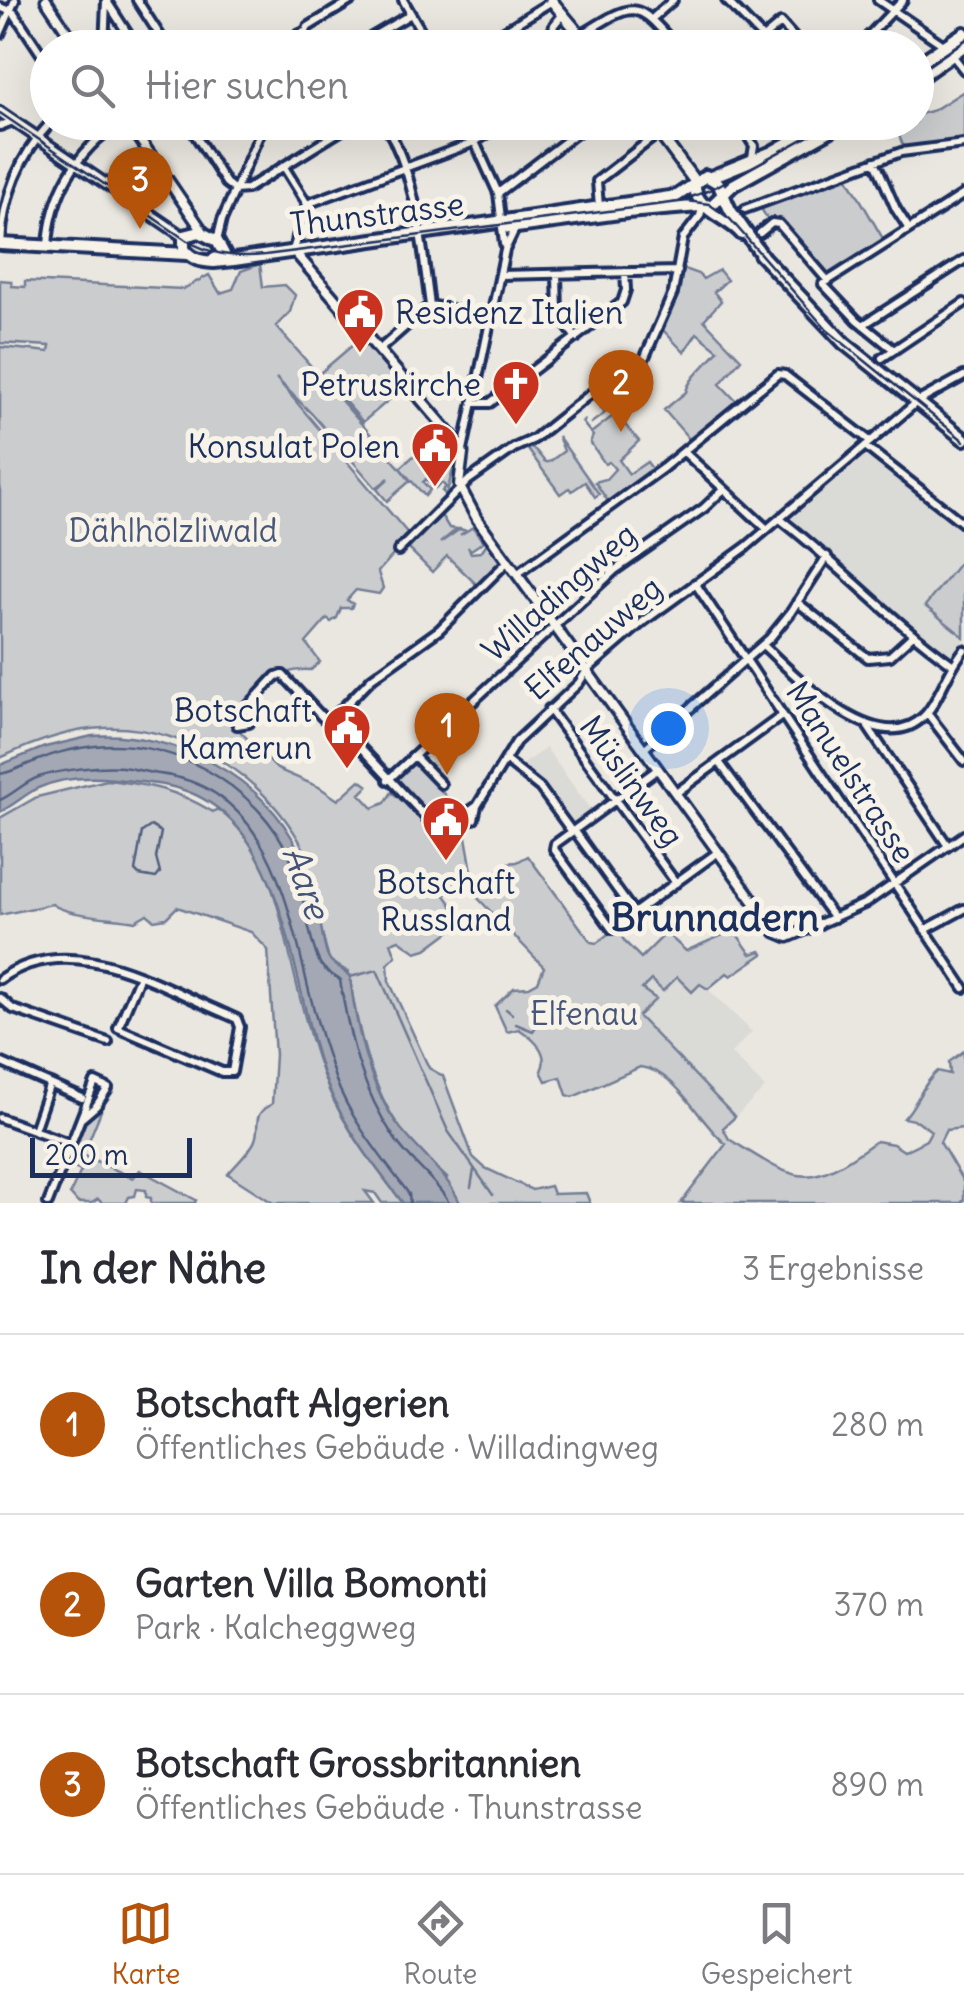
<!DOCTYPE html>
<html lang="de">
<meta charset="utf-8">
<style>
body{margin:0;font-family:Delius,sans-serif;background:#f2f2f3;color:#2b2b33}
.scale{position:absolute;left:30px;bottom:25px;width:162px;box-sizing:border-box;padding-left:10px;border:5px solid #1b2f5e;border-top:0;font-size:28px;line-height:35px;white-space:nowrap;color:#1b2f5e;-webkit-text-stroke:8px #f7f3e8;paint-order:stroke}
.you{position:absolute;left:668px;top:728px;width:35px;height:35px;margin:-25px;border:8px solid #fff;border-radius:50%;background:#1a73e8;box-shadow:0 0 0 15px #1a73e833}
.badge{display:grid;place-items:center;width:65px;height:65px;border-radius:50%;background:#b45309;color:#fff;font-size:32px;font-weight:700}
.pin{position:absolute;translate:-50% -82px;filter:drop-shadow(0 2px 5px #0008)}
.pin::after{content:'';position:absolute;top:52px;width:35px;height:30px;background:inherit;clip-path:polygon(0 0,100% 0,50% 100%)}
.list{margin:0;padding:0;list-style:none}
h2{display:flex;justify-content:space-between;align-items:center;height:130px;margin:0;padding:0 40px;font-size:42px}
h2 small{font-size:32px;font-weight:400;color:#7c7c81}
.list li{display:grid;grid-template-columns:65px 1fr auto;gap:30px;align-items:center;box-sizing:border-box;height:180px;padding:0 40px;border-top:2px solid #e1e1e2}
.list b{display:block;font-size:38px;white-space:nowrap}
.list p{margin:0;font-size:32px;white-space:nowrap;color:#7c7c81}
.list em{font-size:32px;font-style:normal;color:#7c7c81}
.icon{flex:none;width:55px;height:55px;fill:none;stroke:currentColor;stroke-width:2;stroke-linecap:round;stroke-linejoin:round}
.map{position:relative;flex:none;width:964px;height:1203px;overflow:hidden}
.search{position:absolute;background:#fff;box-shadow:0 10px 40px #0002;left:30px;right:30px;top:30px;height:110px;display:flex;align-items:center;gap:25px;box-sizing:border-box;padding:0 35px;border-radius:55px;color:#7c7c81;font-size:38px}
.sheet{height:670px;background:#fff}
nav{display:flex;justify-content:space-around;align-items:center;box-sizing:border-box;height:140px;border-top:2px solid #e1e1e2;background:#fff;font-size:28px;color:#7c7c81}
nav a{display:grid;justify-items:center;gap:5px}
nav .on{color:#b45309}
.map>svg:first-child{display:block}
</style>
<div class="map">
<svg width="964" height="1203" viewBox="0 0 964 1203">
<rect width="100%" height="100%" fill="#eae7e0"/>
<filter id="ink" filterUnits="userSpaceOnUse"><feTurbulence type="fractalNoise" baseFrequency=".01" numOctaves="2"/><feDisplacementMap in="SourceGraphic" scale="20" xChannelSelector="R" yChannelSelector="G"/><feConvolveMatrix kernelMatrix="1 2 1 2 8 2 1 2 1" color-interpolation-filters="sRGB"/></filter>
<g filter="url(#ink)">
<!-- built -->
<path fill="#dadad6" d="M865,452L964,527V645L952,658L911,629L791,522L792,514Z
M546,748L593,813L575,825L544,788L519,767Z
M678,977L708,989L752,1032L731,1053L765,1088L735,1117L638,1016L655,999L642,989L651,980Z"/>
<!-- green -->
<path fill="#cbcccd" stroke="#737e96" stroke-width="2.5" d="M964,91V141L904,148L894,123L916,122L917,115L934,110Z
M846,175L885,242L828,276L778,220L769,222L759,205Z
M260,264L263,287L285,285L295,295L290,312L276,326L400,468L442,431L458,452L446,495L442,491L446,487L442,483L435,488L426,479L423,482L430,490L425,496L400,468L410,481L387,501L377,489L389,478L376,488L312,414L276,378L410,536L378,572L383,588L379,594L356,590L347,600L353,604L351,608H341L337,618L331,622L327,619L306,643L320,662L311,670C275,666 251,696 230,721L277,769L319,787L338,800L360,780L368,786L360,794L373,808L385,803L392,792L431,826L435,820L395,781L415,762L462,814L473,877L445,895L452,905L455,922L453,929L426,949L416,952L399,940L391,943L396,956L388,964L389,981L429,1068L443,1076L473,1157L485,1168L532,1190L550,1186L553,1194L586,1193L590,1203H424L447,1178C433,1164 414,1149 403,1133C369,1085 358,1029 348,972L329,960L303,862L308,860L306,853C269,780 188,725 104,728C68,729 32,743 0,758V347L49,352L50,346L0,343V280L11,281L12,286L25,287V281L183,289L209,275L220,293L233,289L241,271Z
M681,268L698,274L703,279L719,270L727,280L714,292L721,301L704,320L741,359L720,384L738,403L691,441L664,410L686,392C689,377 709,363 718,350L697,333L684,352L662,329Z
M361,338L404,387L363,422L320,373Z
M607,404L639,441L619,460L629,474L647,462L653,470L609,503L595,482L606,479L615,469L609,462L605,464L590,442L593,436L582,422L585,420L583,423L591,433L613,416L607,404L602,408L605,413L590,424L605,413L601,408Z
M558,436L599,494L595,497L585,482L572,491L569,488L560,494L527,448V445L536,451L545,462H549L564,451Z
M441,515L449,528L457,529L440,543L460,529L466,531L460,535L473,527L483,542L471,550L468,547L471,553L481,552L487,543L500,562L477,585L447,556L432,572L408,548Z
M964,557V637L925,606Z
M107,780C150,785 175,789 213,812L217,809C266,844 277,901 290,956C300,999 311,1046 328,1088C346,1130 375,1167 403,1203H382L375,1193L365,1191L374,1203H273L228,1174C236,1164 251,1151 255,1140C261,1124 250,1115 272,1104L275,1055L268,950L251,932L177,907L166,918L154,920L147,914L135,921C112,917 68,916 52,904L0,915V818L37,797Z
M528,856L591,942L597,943L614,929L618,930L625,942L641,958L666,933L686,951L734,930L751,954L761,951L763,954L731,976L727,973L708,989L700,984L692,992L677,977L663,991L651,980L642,989L656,999L638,1016L735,1117L723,1128L729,1139C799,1182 805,1193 876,1141L893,1144L904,1151L926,1140L931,1131L918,1121L904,1118C918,1103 922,1084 938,1071L950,1074L949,1062L964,1051V1128L946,1130L940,1142L964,1183V1200L961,1203H681L726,1144C698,1122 678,1071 640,1067L573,1097L567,1095L561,1077L546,1081L541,1071C550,1053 535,1040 519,1029L507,1032L495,1006L514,988L529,987L538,982L544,967L471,891L508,863L517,862Z
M96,1109L101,1111L83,1155L133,1178L140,1170L196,1200L195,1203H151V1198L146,1197V1190L137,1189L135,1196L129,1197L126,1203H102L98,1199L92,1203H78L70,1194L81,1171L67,1165L87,1117Z"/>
<!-- water -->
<path fill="#a3a8b4" stroke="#6d7892" stroke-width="2.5" d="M92,736C175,731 265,776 300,853C310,877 315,902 321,927C323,936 324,948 328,957C332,965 344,969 350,977C357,1031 369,1094 407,1136C426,1158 448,1176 460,1203H403C375,1167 347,1131 329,1089C287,991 294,801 157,784C118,779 76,771 38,788C24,795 14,805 0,812V765L45,747Z"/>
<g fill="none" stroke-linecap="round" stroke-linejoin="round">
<!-- shore -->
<path stroke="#515f80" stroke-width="2.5" d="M0,774C13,772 24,765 36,761C54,753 75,748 95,746C179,736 274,796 298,878C303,896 312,955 322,966C326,972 335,976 340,980C349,1038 362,1090 395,1139C410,1162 435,1178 449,1203
M0,800C14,794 24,782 39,777C60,770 100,765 122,767C134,768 147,773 159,774C254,785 281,875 300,953C309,995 321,1038 335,1078C351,1121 382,1158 409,1194L410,1203
M151,826L161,832L156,858L160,873L156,878L139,875L135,871L142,832Z"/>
<!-- stream -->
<path stroke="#6d7892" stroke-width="2.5" d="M350,977L377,970L448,1131L493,1195
M506,1009L512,1014
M516,1024L533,1031L539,1022
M471,1187L474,1170"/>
<!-- minor casing -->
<g stroke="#1b2f5e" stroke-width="14">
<path id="minor" d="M106,0L137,48
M137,0L168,48
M403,0L431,48
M726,0L763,38
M878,0L945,46L964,70
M0,7L14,13L48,64
M654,17L673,0
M0,34L15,0
M581,35C637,0 635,0 678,48
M104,48L106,1
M270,48L304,32
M298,48L308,27L352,0
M353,48L411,14
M477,48L552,1
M549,48L554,25L563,14
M751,48L781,23L803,48
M857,48L903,0
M187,122L226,183L235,190
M384,122C418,178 421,242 430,305
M466,122L498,193L504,244
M739,122L754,146L752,157
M0,126L13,121
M875,161L896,209L909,229
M284,167L307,204L293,250
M235,190L247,189L355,122
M498,193L591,122
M307,204L475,142L504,122
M599,207L597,181L659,133
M745,209L901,152L964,144
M760,233L772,223L779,224L828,281
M217,241L222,220L265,122
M1,244C3,198 19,156 51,122
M48,246C51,194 76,151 120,122
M557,274L558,314L576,338
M500,275L678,271
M863,325L964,260
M379,350L430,305L491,317
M894,350L857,320L823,284L964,194
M882,358L964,303
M473,403H490L622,302L626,290L625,272
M865,446L964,524
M463,450L505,250L515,229
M684,452L767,529
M780,519C840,565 891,621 952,664
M398,551L469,480L514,448L534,439L594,391L617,380L644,359L673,293L683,238L700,216L703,204
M517,574L663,468L778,374L785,375L870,441
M695,583L964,988
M797,602L868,658L890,656L913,635
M763,645C795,676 879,762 924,716C938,703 947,670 964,650
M250,704L235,718L237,725L249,723L250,704L276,676L283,675L323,718H333L433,825
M549,709L676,883
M927,713L964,761
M333,718L372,678L439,630L506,563
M868,727L948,846
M644,749L770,638L791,612L827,556
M414,756L441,784
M505,760L540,788L572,832
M719,762L834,918
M658,769L555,844L554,849L612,929L718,852
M388,780L615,570L704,508L724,489
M676,793L783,715
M477,806L474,819H470L467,813L477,806L516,742L579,683L587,670L644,621L746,547L917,402L964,376
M574,830L634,913
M819,924L866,903L964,835
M925,930L964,909
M0,979C72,928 156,985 226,1014L237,1019L240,1027L232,1072H222L118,1028L139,978
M0,998L13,1009L108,1042
M0,1062L82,1098
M0,1118L69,1143
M34,1130L49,1086
M48,1203L95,1082L108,1088L96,1106L82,1118"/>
</g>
<!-- tertiary casing -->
<g stroke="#1b2f5e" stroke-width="15">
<path id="tertiary" d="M46,0L78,48
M0,112L184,237
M128,122L204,233
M293,250L460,445L463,453L459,485L477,519L776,932L788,937L819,924"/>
</g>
<!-- secondary casing -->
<g stroke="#1b2f5e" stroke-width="16">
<path id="secondary" d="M551,0L591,48
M651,122L696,183"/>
</g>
<!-- primary casing -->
<g stroke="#1b2f5e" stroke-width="18">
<path id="primary" d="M916,65L964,33
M916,80L964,46
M711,177L770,153L825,122
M695,184C693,209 728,217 742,234
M502,223L509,228L627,212L712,205L733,185L846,122
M0,244L187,254
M760,254L844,343L964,439
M211,261L224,254L217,241L200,232L184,236V249C192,260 201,261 214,262L234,260L677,196L706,176L718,183L730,210L763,257"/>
</g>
<!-- minor -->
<use href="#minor" stroke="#f7f3e8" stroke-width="6"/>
<!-- tertiary -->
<use href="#tertiary" stroke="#f7f3e8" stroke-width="8"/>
<!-- secondary -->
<use href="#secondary" stroke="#f7f3e8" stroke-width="9"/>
<!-- primary -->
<use href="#primary" stroke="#f7f3e8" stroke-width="10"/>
<!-- tram -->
<path stroke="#1b2f5e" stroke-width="2.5" d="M916,74L964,41
M0,113L186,240C211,255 236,258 265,255L687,201L709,204L730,219L827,330L964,441
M686,199L710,190L834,122"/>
</g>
</g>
<!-- icons -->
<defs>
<g id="civic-pin" transform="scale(2.5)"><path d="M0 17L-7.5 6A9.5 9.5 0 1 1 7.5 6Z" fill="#c8321e" stroke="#f7f3e8"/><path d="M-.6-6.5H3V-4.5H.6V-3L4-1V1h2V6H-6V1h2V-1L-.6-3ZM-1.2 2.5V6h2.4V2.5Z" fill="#fff"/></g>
<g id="church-pin" transform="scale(2.5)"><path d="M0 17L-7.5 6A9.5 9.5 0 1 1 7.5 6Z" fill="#c8321e" stroke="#f7f3e8"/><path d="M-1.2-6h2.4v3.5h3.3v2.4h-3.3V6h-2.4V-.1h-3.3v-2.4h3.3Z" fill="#fff"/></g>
</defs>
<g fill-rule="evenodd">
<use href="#civic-pin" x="360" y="312"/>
<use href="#church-pin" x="516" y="384"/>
<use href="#civic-pin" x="435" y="446"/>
<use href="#civic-pin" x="347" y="728"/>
<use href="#civic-pin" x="446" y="820"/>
</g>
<g text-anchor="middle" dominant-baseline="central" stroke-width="10" stroke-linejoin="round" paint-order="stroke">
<!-- street labels -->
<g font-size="32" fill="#1b2f5e" stroke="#f7f3e8">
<text transform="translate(377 214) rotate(-7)">Thunstrasse</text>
<text transform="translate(559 592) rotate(-41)">Willadingweg</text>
<text transform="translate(593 638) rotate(-41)">Elfenauweg</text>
<text transform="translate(851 772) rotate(57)">Manuelstrasse</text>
<text transform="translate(632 781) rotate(54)">Müslinweg</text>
</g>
<!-- poi labels -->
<g font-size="32" fill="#1b2f5e" stroke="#f7f3e8" text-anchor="end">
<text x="395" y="312" text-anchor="start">Residenz Italien</text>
<text x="481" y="384">Petruskirche</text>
<text x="400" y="446">Konsulat Polen</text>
<text x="312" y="710">Botschaft<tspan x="312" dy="37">Kamerun</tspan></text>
<text x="446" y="882" text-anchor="middle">Botschaft<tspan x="446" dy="37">Russland</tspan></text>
</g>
<!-- park labels -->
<g font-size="32" fill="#47567a" stroke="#f7f3e8">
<text x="173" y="530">Dählhölzliwald</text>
<text x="584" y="1013">Elfenau</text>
</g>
<!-- water labels -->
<g font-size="35" font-style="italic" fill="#445378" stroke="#f7f3e8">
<text transform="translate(307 882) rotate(70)">Aare</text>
</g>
<!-- quarter labels -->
<g font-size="38" font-weight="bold" fill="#1b2f5e" stroke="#f7f3e8">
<text x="715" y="917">Brunnadern</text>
</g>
</g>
</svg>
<div class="scale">200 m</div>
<div class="you"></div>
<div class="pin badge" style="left:447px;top:775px">1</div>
<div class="pin badge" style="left:621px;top:432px">2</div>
<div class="pin badge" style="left:140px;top:229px">3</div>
<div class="search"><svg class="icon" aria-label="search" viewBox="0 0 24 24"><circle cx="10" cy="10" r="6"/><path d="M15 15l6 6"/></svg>Hier suchen</div>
</div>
<section class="sheet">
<h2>In der Nähe<small>3 Ergebnisse</small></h2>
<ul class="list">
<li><span class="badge">1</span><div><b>Botschaft Algerien</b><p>Öffentliches Gebäude · Willadingweg</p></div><em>280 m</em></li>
<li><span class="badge">2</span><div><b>Garten Villa Bomonti</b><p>Park · Kalcheggweg</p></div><em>370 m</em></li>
<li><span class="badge">3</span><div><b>Botschaft Grossbritannien</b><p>Öffentliches Gebäude · Thunstrasse</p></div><em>890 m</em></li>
</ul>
</section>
<nav>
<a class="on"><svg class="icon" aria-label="map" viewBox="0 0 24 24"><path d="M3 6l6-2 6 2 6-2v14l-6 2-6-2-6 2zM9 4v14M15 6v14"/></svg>Karte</a>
<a><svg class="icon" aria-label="directions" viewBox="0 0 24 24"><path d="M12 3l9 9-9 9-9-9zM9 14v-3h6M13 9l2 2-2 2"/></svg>Route</a>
<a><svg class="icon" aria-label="saved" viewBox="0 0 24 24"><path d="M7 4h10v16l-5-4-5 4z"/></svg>Gespeichert</a>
</nav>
